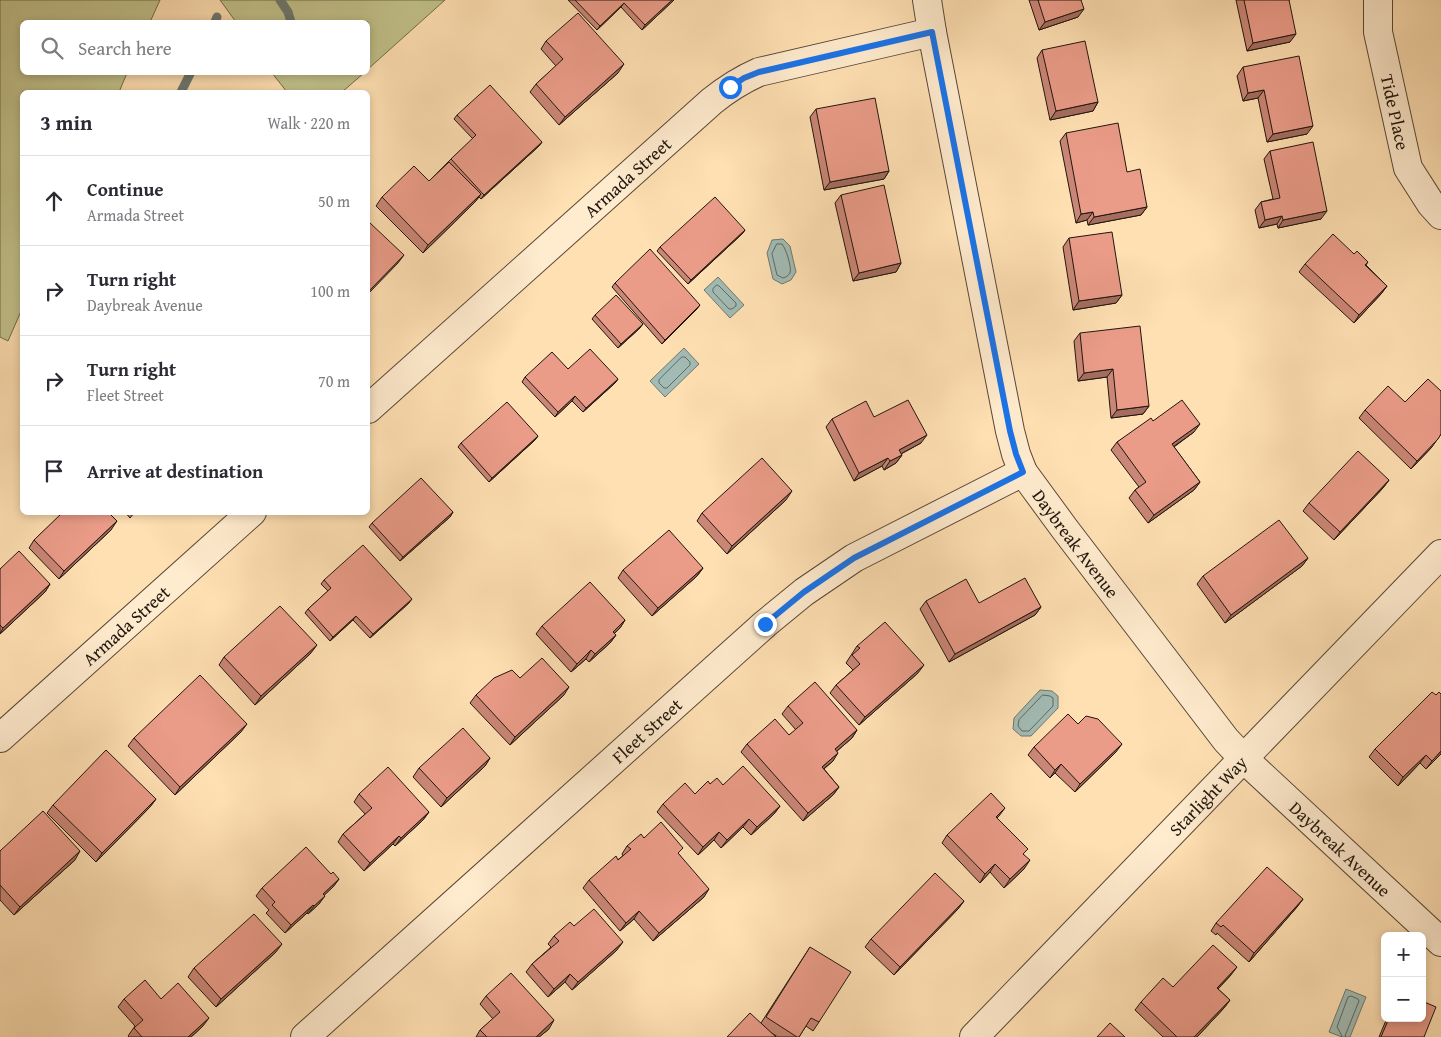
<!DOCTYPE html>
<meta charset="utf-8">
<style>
body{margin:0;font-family:"Gentium Book Plus",serif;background:#f7f7f7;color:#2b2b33}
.controls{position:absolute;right:15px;bottom:15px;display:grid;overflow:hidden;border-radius:8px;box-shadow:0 2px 8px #0003}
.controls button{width:45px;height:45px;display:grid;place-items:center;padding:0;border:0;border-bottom:1px solid #e1e1e2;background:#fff;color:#2b2b33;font:25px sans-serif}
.stop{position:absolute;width:15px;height:15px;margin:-11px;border:4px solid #1a73e8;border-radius:50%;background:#fff}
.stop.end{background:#1a73e8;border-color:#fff;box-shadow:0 1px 5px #0008}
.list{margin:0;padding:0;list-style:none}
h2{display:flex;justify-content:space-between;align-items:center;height:65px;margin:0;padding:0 20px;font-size:21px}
h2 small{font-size:16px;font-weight:400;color:#7c7c81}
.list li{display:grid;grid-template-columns:32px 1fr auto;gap:15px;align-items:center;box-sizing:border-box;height:90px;padding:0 20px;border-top:1px solid #e1e1e2}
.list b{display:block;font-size:19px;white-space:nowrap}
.list p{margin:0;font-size:16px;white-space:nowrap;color:#7c7c81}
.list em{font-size:16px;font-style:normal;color:#7c7c81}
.icon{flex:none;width:28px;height:28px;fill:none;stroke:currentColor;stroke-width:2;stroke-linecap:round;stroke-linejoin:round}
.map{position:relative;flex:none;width:1441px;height:1037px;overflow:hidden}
.search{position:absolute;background:#fff;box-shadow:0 2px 8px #0003;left:20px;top:20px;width:350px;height:55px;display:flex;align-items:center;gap:12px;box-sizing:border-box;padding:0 18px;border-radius:8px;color:#7c7c81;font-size:19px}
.panel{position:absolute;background:#fff;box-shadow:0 2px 8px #0003;left:20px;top:90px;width:350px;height:425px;border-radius:8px}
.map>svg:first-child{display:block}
</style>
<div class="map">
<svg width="1441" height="1037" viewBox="0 0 1441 1037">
<rect width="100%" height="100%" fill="#ffe0b3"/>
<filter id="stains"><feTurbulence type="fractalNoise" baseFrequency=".004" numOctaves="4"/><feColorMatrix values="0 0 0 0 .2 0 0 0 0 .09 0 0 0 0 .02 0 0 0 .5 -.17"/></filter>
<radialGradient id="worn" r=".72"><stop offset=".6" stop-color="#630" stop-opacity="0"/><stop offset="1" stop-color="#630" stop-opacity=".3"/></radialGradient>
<!-- green -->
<path fill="#c2c28b" stroke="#716c4c" d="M0,0H160L150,22H22V72L127,73L119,92H22V309L8,341L0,337Z
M220,0H445L368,69V22H236Z
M272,73H364L342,92H287Z"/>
<!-- water -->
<path fill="#a2bbb4" stroke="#6e7971" d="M783,239L790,246L796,272L791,280L782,284L773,279L767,253L772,240Z
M718,277L744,305L730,318L704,290Z
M684,348L699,364L665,397L650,381Z
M1040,690L1052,691L1058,696V708L1031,736H1021L1013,729L1014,718Z
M1346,989L1366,997L1350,1037H1342L1329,1032Z"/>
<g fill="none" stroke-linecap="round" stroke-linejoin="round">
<!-- shore -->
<path stroke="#616860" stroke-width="1" d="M777,244H782C786,249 792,267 790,273C788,276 786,277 783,278L777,275L772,254Z
M717,285L719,286L736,303V306L732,309H729L713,292V289Z
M682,357H685L690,362V365L667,388H664L659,383V380Z
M1043,695L1050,696L1053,698V706L1029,731H1022L1018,726L1019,720Z
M1341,1037L1342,1036L1337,1027L1348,997L1351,996L1358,999L1359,1001L1345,1036L1346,1037"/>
<!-- stream -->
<path stroke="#6e7971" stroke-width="9" d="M280,0L288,12L291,22
M215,22L217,17
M181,92L191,72"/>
<!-- street casing -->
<g stroke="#584836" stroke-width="30">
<g id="street">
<path id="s1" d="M927,0L932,32L1010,431L1016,454L1023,472L1064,528L1226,740L1244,759L1441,942"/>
<path id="s2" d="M1378,0V32L1408,168L1431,204L1441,215"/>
<path id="s3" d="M368,409L712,101C727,89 741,80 759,72L932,32"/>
<path id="s4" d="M0,738L252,512"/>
<path id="s5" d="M305,1037L765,624L804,592L854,558L1023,472"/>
<path id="s6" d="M974,1037L1441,554"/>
</g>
</g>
<!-- street -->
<use href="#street" stroke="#ffebce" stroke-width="28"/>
</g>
<!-- wall -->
<path fill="#ca8676" stroke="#20160d" d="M568,0H674L642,30L621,7L597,30Z
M1029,0H1081L1078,17L1039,30Z
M1236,0H1289L1290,42L1247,51Z
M546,41L618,73L559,125L530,92L536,84L556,66L541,49Z
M1042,50L1098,102L1093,111L1050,120L1037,58Z
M1243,67L1307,134L1267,142L1258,98L1243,101L1237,76Z
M816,109L889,171L884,179L824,190L810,117Z
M457,115L542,142L539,146L481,199L479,197L475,202L423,253L376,206L382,197L429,181L451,159L473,139L454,119Z
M1066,133L1127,172L1147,207L1141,215L1088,225L1087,220L1076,223L1060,141Z
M1270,151L1321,219L1278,228L1277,224L1259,228L1255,210L1261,202L1273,199L1264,159Z
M841,195L901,263L896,272L853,281L835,203Z
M745,230L742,234L688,284L657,251L660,247Z
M1069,238L1122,295L1116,303L1073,310L1063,247Z
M1354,254L1368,262L1366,265L1387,286L1381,294L1354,323L1299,272L1305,264Z
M615,283L697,309L662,344L612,287Z
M595,315L640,328L618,348L592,319Z
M1080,333L1149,406L1143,414L1111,418L1107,377L1078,381L1074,341Z
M568,369L618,379L615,383L583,412L572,401L555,417L522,382L525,377Z
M1365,410L1432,447L1411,469L1359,418Z
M874,417L921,443L901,454L902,455L896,463L884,470L882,466L854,481L826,427L832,419Z
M1153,421L1194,432L1174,447L1200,482L1194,490L1148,523L1129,498L1135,490L1139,487L1111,450L1117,442Z
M538,436L535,440L489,482L458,447L461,443Z
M1389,480L1383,488L1334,540L1303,511L1309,503Z
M786,500L727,554L697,521L702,513Z
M57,512H108L111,530L59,579L29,548L34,540L60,516Z
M125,512H135L130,518Z
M453,512L450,517L400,561L369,527L372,523Z
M1308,558L1302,566L1225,623L1197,584L1203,576Z
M703,568L697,576L652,616L618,578L623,570Z
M0,569L50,584L45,592L0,634Z
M324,580L409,603L370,638L353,620L330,641L305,613L308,609L328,591L321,584Z
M926,601L1041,607L1035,615L949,662L920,609Z
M625,620L620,628L614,634L616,635L610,643L589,662L586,659L571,672L536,634L542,626Z
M857,646L918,673L859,725L830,693L836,685L853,670L846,663Z
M311,653L255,705L219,665L224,657Z
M520,678L564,695L510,745L470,703L476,695Z
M788,706L857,730L852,738L837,751L833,761L824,769L839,787L833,795L803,821L741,752L747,744L789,735L796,730L782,714Z
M1078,724L1116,752L1075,792L1055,773L1050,778L1028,755L1034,747Z
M241,732L175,795L128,746L134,738Z
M1375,749L1441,754L1426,769L1420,763L1398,786L1369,757Z
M490,758L485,766L441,807L413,777L419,768Z
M710,784L723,785L780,806L774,814L751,835L743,827L721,848L714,840L698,855L657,812L663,804L695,794Z
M359,794L429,812L423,820L395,846L393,844L364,871L338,842L343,834L365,814L354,802Z
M156,799L150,807L96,862L47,813L53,805Z
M999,816L997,818L1024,855V869L1004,888L990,872L980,883L942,843L947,835Z
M644,838L679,854L704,897L653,941L634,919L620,931L583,888L589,880L623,856L622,854L627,846Z
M0,851L75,860L14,915L0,900Z
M339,879L333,887L324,895L319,904L308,914L307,913L285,933L266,913L269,910L256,896L262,888Z
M1303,899L1297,907L1249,962L1217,933L1216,935L1211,931L1216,923Z
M964,901L958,909L894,975L865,947L871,939Z
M574,926L617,950L572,990L565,982L548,997L526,972L532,964L551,947L548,944L554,936Z
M810,947L819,1022L813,1031L806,1026L799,1037H778L770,1032L761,1023Z
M276,952L216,1007L188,977L194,968Z
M1231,975L1218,989L1230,1000L1224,1008L1197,1037H1163L1135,1010L1141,1002L1173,987Z
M486,996L549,1029L539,1037H476L480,1030L493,1019L480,1004Z
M124,999L203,1026L191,1037H129L128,1036L135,1026L118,1007Z
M1387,1018H1422L1424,1037H1379Z"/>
<!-- shaded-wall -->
<path fill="#a46d60" stroke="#20160d" d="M672,0H674L642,30L645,25Z
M624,3L621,7L597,30L600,26Z
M1084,9L1078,17L1039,30L1045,22Z
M1296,34L1290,42L1247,51L1253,43Z
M624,64L618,73L559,125L565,117Z
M1264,90L1258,98L1243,101L1248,93Z
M1098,102L1093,111L1050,120L1056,111Z
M1313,126L1307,134L1267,142L1273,134Z
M542,142L539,146L481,199L484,195Z
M889,171L884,179L824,190L830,182Z
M481,194L475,202L423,253L428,245Z
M1147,207L1141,215L1088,225L1094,217Z
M1327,211L1321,219L1278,228L1283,220Z
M1093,212L1087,220L1076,223L1081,214Z
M1282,216L1277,224L1259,228L1265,220Z
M745,230L742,234L688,284L691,280Z
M404,255L398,263L368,294V292Z
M901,263L896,272L853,281L859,273Z
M1387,286L1381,294L1354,323L1359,315Z
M1122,295L1116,303L1073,310L1079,301Z
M700,305L697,309L662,344L665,340Z
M643,324L640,328L618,348L621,344Z
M1113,369L1107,377L1078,381L1084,373Z
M618,379L615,383L583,412L586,408Z
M575,396L572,401L555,417L558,412Z
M1149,406L1143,414L1111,418L1117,410Z
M1200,424L1194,432L1166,452L1172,444Z
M1441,434L1432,447L1411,469L1417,461Z
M927,435L921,443L893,458L899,450Z
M538,436L535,440L489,482L492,478Z
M902,455L896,463L884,470L890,461Z
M888,458L882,466L854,481L859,473Z
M1389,480L1383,488L1334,540L1340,532Z
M1200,482L1194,490L1148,523L1154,515Z
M792,491L786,500L727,554L732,546Z
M453,512L450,517L400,561L403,557Z
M117,521L111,530L59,579L64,571Z
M1308,558L1302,566L1225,623L1231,615Z
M703,568L697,576L652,616L658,608Z
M50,584L45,592L0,634L3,628Z
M412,599L409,603L370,638L373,634Z
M1041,607L1035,615L949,662L955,654Z
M356,616L353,620L330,641L333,637Z
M625,620L620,628L607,640L613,632Z
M616,635L610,643L589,662L595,654Z
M317,645L311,653L255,705L261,696Z
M591,650L586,659L571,672L577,664Z
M924,665L918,673L859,725L865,717Z
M569,687L564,695L510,745L515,737Z
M247,724L241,732L175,795L180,787Z
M857,730L852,738L830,757L835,749Z
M1122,744L1116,752L1075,792L1080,784Z
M1441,751V754L1426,769L1432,761Z
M838,753L833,761L816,775L822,767Z
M1426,755L1420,763L1398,786L1403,777Z
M490,758L485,766L441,807L447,798Z
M1061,764L1055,773L1050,778L1055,770Z
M839,787L833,795L803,821L808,813Z
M156,799L150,807L96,862L102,853Z
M780,806L774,814L751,835L757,827Z
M1005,808L999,816L990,825L996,817Z
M429,812L423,820L395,846L401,838Z
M749,819L743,827L721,848L727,840Z
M719,832L714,840L698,855L703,847Z
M399,836L393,844L364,871L370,863Z
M80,851L75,860L14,915L20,907Z
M1030,860L1024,869L1004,888L1010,879Z
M995,864L990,872L980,883L985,874Z
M339,879L333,887L317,902L323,894Z
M709,889L704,897L653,941L659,933Z
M325,896L319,904L308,914L314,906Z
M1303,899L1297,907L1249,962L1254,953Z
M964,901L958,909L894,975L900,967Z
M313,905L307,913L285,933L291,925Z
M639,911L634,919L620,931L626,923Z
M623,942L617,950L572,990L578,982Z
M282,944L276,952L216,1007L221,999Z
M1237,967L1231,975L1211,996L1217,988Z
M570,974L565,982L548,997L554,989Z
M1230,1000L1224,1008L1197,1037H1194Z
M209,1018L203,1026L191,1037H188Z
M554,1020L549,1029L539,1037H536Z"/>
<!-- building -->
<path fill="#eb9c89" stroke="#20160d" d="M575,0H672L645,25L624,3L600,26Z
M1038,0H1081L1084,9L1045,22Z
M1244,0H1289L1296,34L1253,43Z
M578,13L624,64L565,117L536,84L563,59L546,41Z
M1085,41L1098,102L1056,111L1042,50Z
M1299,56L1313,126L1273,134L1264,90L1248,93L1243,67Z
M490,85L542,142L484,195L451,159L476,135L457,115Z
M875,98L889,171L830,182L816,109Z
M1118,123L1127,172L1140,169L1147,207L1094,217L1093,212L1081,214L1066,133Z
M1313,142L1327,211L1283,220L1282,216L1265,220L1261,202L1280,198L1270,151Z
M449,162L481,194L428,245L382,197L414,166L429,181Z
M884,185L901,263L859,273L841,195Z
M715,197L745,230L691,280L660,247Z
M369,222L404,255L368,292V223Z
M1112,232L1122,295L1079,301L1069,238Z
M1333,234L1354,254L1357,251L1368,262L1365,265L1387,286L1359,315L1305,264Z
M650,249L700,305L665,340L615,283Z
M616,295L643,324L621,344L595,315Z
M1140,326L1149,406L1117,410L1113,369L1084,373L1080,333Z
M590,349L618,379L586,408L575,396L558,412L525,377L552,352L568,369Z
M1428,379L1441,391V434L1438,439L1417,461L1365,410L1388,386L1405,402Z
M908,400L927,435L899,450L902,455L890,461L888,458L859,473L832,419L866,401L874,417Z
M1182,400L1200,424L1172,444L1200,482L1154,515L1135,490L1146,482L1117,442L1151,418L1153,421Z
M507,402L538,436L492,478L461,443Z
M1358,451L1389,480L1340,532L1309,503Z
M762,458L792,491L732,546L702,513Z
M421,478L453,512L403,557L372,523Z
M63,512H108L117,521L64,571L34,540Z
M1279,520L1308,558L1231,615L1203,576Z
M669,530L703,568L658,608L623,570Z
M363,545L412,599L373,634L356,616L333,637L308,609L331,588L324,580Z
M19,551L50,584L3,628L0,625V569Z
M1025,578L1041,607L955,654L926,601L966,579L979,603Z
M590,582L625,620L613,632L616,635L595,654L591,650L577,664L542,626Z
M280,606L317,645L261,696L224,657Z
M885,622L924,665L865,717L836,685L860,664L852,655L860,648L857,646Z
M542,658L569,687L515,737L476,695L494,678L512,670L520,678Z
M200,675L247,724L180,787L134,738Z
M815,682L857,730L835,749L838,753L822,767L839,787L808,813L747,744L775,719L789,735L803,723L788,706Z
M1432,692L1436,695L1439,692L1441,694V751L1432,761L1426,755L1403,777L1375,749Z
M1068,714L1078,724L1086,716L1098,719L1122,744L1080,784L1061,764L1055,770L1034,747Z
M463,728L490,758L447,798L419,768Z
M106,750L156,799L102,853L53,805Z
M743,766L780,806L757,827L749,819L727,840L719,832L703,847L663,804L685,783L695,794L708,781L710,784L717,778L723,785Z
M388,767L429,812L401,838L399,836L370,863L343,834L372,808L359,794Z
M991,793L1005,808L996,817L1028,849L1023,854L1030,860L1010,879L995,864L985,874L947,835Z
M43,811L80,851L20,907L0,885V851Z
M661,822L683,848L678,853L709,889L659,933L639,911L626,923L589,880L616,856L618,860L631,849L627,846L641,834L644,838Z
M306,847L331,874L333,872L339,879L323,894L325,896L314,906L313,905L291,925L272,905L275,902L262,888Z
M1267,867L1303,899L1254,953L1223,925L1221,927L1216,923Z
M935,873L964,901L900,967L871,939Z
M594,909L623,942L578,982L570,974L554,989L532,964L559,941L554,936L570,922L574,926Z
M254,914L282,944L221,999L194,968Z
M1213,945L1237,967L1217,988L1230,1000L1194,1037H1177L1141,1002L1163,978L1173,987Z
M810,947L851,972L819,1022L811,1018L799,1037H797L766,1017Z
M511,973L554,1020L536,1037H487L480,1030L500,1012L486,996Z
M145,980L161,999L178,983L209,1018L188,1037H142L134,1028L143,1020L124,999Z
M1422,1001L1436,1007L1424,1037H1381L1389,1018H1422Z
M750,1013L776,1037H727Z
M1110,1023L1125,1037H1097Z"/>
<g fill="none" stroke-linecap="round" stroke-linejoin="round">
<!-- route -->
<path stroke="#1a73e8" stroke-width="6" d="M730,87L744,78L759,72L932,32L1010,431L1016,454L1023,472L854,558L804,592L765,624"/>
</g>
<g text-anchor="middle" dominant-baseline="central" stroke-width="5" stroke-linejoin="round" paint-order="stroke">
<!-- street labels -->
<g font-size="18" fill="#20160d" stroke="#ffebce">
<text stroke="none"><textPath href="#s2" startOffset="114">Tide Place</textPath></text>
<text stroke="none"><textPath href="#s3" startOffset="348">Armada Street</textPath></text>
<text stroke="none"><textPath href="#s1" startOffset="571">Daybreak Avenue</textPath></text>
<text stroke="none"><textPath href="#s4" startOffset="169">Armada Street</textPath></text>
<text stroke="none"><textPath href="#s5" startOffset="459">Fleet Street</textPath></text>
<text stroke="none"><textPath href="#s6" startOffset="336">Starlight Way</textPath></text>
<text stroke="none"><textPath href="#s1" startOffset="976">Daybreak Avenue</textPath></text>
</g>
</g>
<rect width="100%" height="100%" filter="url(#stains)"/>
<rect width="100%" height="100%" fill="url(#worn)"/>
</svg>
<div class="controls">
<button>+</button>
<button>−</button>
</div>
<div class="stop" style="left:730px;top:87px"></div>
<div class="stop end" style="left:765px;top:624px"></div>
<div class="search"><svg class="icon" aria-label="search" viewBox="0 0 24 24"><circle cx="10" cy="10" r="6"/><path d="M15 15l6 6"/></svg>Search here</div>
<section class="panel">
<h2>3 min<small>Walk · 220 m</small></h2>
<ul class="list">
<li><svg class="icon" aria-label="ahead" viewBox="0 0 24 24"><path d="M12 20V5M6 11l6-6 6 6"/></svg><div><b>Continue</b><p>Armada Street</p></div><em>50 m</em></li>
<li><svg class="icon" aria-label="right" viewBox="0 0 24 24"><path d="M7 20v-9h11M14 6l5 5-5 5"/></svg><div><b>Turn right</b><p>Daybreak Avenue</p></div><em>100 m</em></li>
<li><svg class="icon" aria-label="right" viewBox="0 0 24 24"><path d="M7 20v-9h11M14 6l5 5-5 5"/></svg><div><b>Turn right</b><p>Fleet Street</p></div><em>70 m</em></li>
<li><svg class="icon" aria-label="arrive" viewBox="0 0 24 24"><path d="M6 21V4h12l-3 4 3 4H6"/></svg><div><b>Arrive at destination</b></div></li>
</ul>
</section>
</div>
